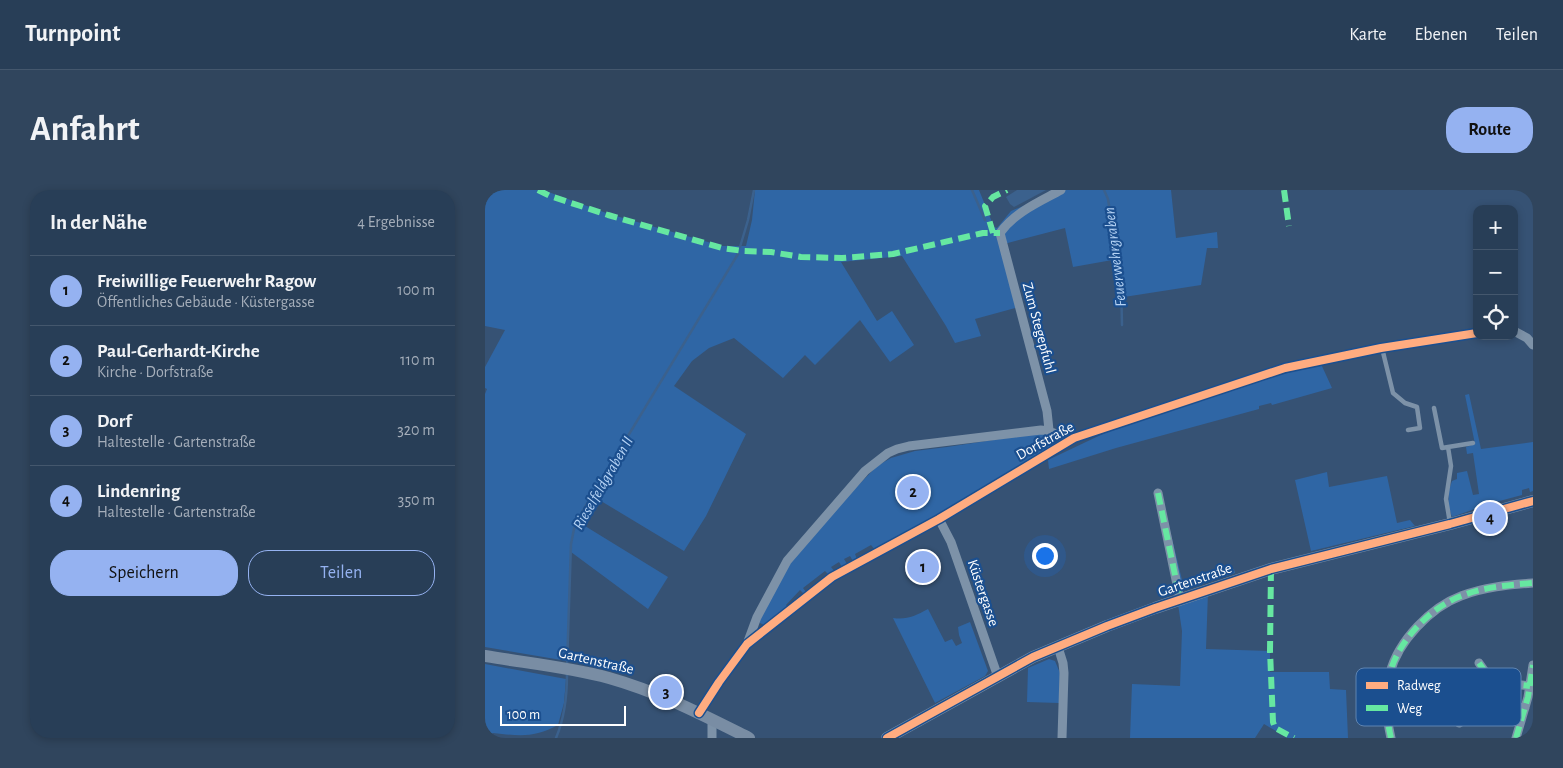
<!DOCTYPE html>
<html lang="de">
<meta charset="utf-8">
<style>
body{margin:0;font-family:"Alegreya Sans",sans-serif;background:#30455d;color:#f1f3f6}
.controls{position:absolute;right:15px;top:15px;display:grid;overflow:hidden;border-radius:10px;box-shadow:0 2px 8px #0003}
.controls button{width:45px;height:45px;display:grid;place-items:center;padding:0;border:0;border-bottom:1px solid #44576d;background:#283e57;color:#f1f3f6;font:25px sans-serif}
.scale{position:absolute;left:15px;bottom:12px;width:126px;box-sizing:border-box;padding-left:5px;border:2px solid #fff;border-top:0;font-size:14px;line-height:18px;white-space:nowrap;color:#fff;-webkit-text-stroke:4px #1b4f8f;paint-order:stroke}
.you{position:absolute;left:559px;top:365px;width:18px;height:18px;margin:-12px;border:4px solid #fff;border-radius:50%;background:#1a73e8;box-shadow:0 0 0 8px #1a73e833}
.badge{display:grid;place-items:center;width:32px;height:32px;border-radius:50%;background:#95b2f1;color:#111;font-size:16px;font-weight:700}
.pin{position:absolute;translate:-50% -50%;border:2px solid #fff;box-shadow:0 1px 5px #0006}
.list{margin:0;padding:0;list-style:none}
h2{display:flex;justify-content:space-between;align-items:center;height:65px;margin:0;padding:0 20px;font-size:21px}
h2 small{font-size:16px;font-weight:400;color:#a5aeba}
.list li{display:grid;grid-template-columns:32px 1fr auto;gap:15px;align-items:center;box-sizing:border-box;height:70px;padding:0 20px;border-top:1px solid #44576d}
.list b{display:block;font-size:19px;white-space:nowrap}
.list p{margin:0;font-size:16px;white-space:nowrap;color:#a5aeba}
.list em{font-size:16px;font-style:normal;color:#a5aeba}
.actions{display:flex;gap:10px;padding:15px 20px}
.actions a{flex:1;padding:11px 0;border:1px solid #95b2f1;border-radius:20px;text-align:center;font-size:18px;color:#95b2f1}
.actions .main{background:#95b2f1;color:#111}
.icon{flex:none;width:28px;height:28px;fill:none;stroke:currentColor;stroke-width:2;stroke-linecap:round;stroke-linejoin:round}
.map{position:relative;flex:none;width:1048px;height:548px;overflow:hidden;border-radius:20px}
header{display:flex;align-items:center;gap:30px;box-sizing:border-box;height:70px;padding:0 25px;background:#283e57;border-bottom:1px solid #44576d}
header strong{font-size:24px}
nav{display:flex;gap:28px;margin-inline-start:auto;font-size:18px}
.intro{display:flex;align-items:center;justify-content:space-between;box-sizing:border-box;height:120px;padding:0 30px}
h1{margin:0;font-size:35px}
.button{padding:12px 22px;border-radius:20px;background:#95b2f1;color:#111;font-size:18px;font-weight:700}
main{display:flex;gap:30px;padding:0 30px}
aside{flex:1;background:#283e57;border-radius:20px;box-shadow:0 2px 8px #0003}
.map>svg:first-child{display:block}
</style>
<header>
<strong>Turnpoint</strong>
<nav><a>Karte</a><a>Ebenen</a><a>Teilen</a></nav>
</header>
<div class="intro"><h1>Anfahrt</h1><a class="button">Route</a></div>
<main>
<aside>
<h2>In der Nähe<small>4 Ergebnisse</small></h2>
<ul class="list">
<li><span class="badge">1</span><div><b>Freiwillige Feuerwehr Ragow</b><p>Öffentliches Gebäude · Küstergasse</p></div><em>100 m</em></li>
<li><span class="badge">2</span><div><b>Paul-Gerhardt-Kirche</b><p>Kirche · Dorfstraße</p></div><em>110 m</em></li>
<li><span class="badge">3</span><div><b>Dorf</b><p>Haltestelle · Gartenstraße</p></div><em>320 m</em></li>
<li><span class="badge">4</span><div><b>Lindenring</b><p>Haltestelle · Gartenstraße</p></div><em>350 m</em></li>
</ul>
<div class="actions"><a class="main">Speichern</a><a>Teilen</a></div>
</aside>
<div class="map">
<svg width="1048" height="548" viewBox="0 0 1048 548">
<rect width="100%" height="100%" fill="#365274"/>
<!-- green -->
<path fill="#2f66a5" d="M0,0H58L124,24L237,56H261L267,30L270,0H494L509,37L512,38L526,21L576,0H686L691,48L732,42L733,58H722L716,95L639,107L633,69L588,77L580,38L519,54L534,117L490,129L496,146L470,153L461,136L417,66L356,72L392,131L407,121L429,155L405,172L375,130L330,175L320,165L298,188L249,148L224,158L207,171L189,196L261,244L221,326L199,361L116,311L100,336L183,387L163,419L86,362L82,471L0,457V204L2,199L0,198V177L20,140L0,136Z
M836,174L847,198L787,215L786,213L774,216V219L631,258L564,279L563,270L622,242L764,193Z
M984,204L996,259L1048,252V301L1045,302L1044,298L1037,300V305L1007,313L967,327L965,321H963L964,300L967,291L972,289V283L982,281L988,305L994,304L988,263L982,264L981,257L990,254L980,205Z
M560,242C565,244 571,246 570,253L568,257L474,314L390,360L386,355L370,364L372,369L368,371L365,366L359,369L362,374L357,377L354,372L346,377L350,382L344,385L340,381L318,398L321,402L319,404L315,400L301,415L303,418L279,435L275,433L273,428L305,373L359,310L392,276L406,268L430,261L462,257Z
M842,282L844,297L902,286L912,333L925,330L930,336L826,361L810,290Z
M679,316L698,394L749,379L750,383L698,400L695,397Z
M723,402L721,459L785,461V482H844L845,499L861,500L863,548H803L779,534L770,548H645L647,494L695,496L697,441L693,414Z
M443,419L460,452L467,449L471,456L477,453L474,445L473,437L485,432L503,481L500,486L450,513L408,428C422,430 430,426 443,419Z
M564,469L570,471L575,483L574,513L542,512L543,478Z
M0,474L81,489L79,513L73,535C48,548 36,546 8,543L3,548H0Z"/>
<!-- water -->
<path fill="#3b618d" d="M532,0H561L529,17L525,14L521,7Z"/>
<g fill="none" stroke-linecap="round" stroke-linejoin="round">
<!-- stream -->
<path stroke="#3b618d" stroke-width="2.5" d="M487,0L500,30
M619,0L623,9L636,92L637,135
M255,57L263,30L269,0
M82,476L86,354L89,339L97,322L253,64
M71,548C80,527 82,506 82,484"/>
<!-- lane -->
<path stroke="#7d92a8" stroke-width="4.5" d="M897,158L908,203L920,213L932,217L935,238L923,240
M949,218L957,258L963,257
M965,333L961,309L966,276L963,257L988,253"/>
<!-- street -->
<path stroke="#7d92a8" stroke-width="9" d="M1029,141L1042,148L1048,155
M564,240L562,221L515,43C530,22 554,12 576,0
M673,303L695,409
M454,329L466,352L513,487
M262,454L272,427L302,371L380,281L403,263L412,259L424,256L556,240C566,240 573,244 580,252
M573,457L578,473L579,483L577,548
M994,473L1006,490L1010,492L1045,496
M214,523L234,492L262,454L347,387L454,329L589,248L800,178L896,158L992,143
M974,533L1007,514L1040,518
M227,548V535L229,530
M906,548C901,527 900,504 905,483C913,451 946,417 976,406C999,397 1023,395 1048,393
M1031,548L1043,507L1048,475"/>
<!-- secondary -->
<path stroke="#798da4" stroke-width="12" d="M0,466C41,473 84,477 124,488C174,502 218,525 264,548
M402,548L548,467L622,436L670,418L786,379L965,334L1048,311"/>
<!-- quiet -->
<path stroke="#66e7a1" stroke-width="6" stroke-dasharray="12 6" stroke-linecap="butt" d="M53,0L65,6L123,25L237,58L258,61L286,62L316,67L357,68L408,64L498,43H515
M799,0L804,36
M508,43L500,16L508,7L522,0
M673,303L695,409
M786,379L785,461L788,532L790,538L809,548
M994,473L1006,490L1010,492L1045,496
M974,533L1007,514L1040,518
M906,548C901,527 900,504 905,483C913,451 946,417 976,406C999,397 1023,395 1048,393
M1031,548L1043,507L1048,475"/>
<!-- cycleway casing -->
<g stroke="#1b4f8f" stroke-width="11">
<path id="cycleway" d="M214,523L234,492L262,454L347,387L454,329L589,248L800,178L896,158L992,143
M402,548L548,467L622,436L670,418L786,379L965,334L1048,311"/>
</g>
<!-- cycleway -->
<use href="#cycleway" stroke="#ffac80" stroke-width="8"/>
</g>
<g text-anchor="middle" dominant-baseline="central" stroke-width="4.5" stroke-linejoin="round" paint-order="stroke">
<!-- street labels -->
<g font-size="15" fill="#fff" stroke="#1b4f8f">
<text transform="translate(554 138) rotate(75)">Zum Stegepfuhl</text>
<text transform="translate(560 251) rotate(-29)">Dorfstraße</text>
<text transform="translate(710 390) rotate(-19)">Gartenstraße</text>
<text transform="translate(498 403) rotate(71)">Küstergasse</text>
<text transform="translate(111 471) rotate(13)">Gartenstraße</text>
</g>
<!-- water labels -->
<g font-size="16" font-style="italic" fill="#b5d3f5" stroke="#1b4f8f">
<text transform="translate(630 67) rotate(-97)">Feuerwehrgraben</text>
<text transform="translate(118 293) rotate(-60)">Rieselfeldgraben II</text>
</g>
</g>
<!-- legend -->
<rect x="871" y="478" width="165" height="58" rx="8" fill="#1b4f8f" stroke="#5f84b1" stroke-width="1"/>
<rect x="881" y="492" width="22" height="7" fill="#ffac80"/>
<rect x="881" y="515" width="22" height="6" fill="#66e7a1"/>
<g font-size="14" fill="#fff">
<text x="912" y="500">Radweg</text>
<text x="912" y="523">Weg</text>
</g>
</svg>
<div class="controls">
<button>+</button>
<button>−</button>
<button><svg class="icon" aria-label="locate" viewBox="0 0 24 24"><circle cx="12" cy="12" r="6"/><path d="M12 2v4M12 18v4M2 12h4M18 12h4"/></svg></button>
</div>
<div class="scale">100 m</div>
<div class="you"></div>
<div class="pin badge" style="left:438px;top:377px">1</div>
<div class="pin badge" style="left:428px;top:302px">2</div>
<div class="pin badge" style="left:181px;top:502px">3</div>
<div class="pin badge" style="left:1005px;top:328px">4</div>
</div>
</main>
